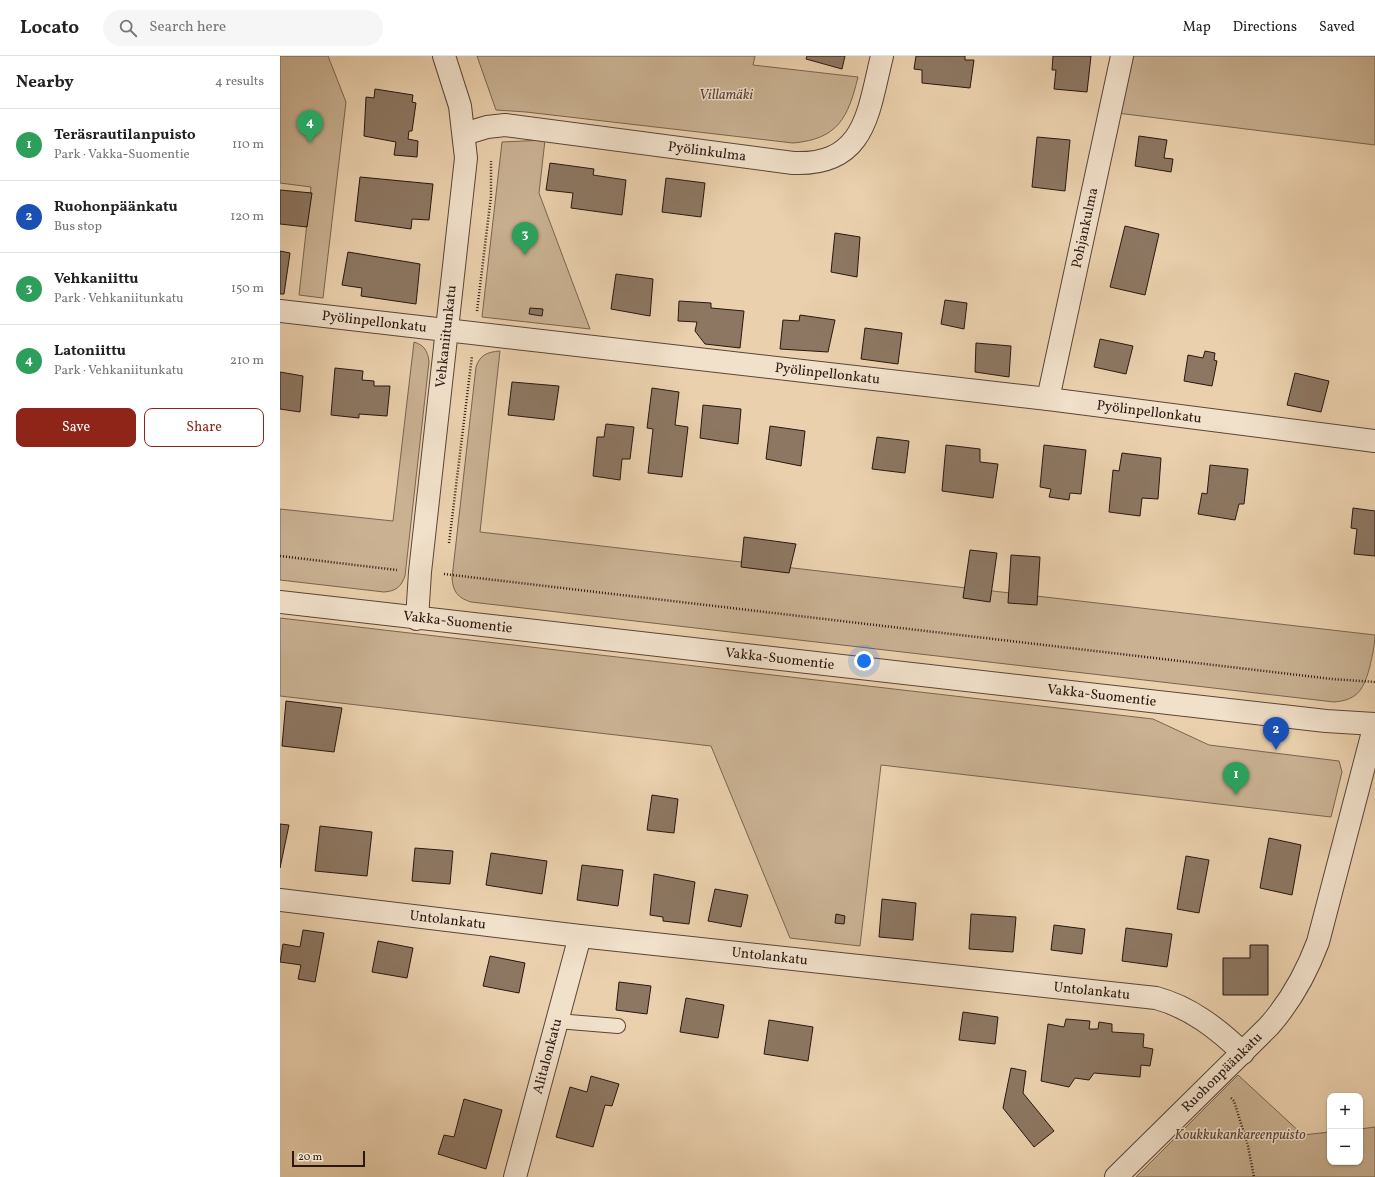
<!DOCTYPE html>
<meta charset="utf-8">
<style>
body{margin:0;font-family:Vollkorn,serif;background:#f6f6f6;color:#222}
.controls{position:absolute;right:12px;bottom:12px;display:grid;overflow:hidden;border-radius:8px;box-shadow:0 1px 3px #0004}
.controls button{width:36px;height:36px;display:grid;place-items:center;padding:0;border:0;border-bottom:1px solid #e0e0e0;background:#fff;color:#222;font:20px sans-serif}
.scale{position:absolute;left:12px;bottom:10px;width:73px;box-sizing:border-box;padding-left:4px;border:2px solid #291710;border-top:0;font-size:11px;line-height:14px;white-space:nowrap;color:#291710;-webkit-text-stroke:3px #f1e0ca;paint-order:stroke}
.you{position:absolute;left:584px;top:605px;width:14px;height:14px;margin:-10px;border:3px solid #fff;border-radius:50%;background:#1a73e8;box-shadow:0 0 0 6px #1a73e833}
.badge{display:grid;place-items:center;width:26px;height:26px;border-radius:50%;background:#8f2418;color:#fff;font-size:13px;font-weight:700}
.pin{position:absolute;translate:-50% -33px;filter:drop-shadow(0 1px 2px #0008)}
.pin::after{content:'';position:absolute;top:21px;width:14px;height:12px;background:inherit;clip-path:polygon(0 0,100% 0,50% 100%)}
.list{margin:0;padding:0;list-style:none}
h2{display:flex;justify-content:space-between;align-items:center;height:52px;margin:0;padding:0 16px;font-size:17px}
h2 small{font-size:13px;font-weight:400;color:#767676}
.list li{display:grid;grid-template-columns:26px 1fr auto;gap:12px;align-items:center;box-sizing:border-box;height:72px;padding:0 16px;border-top:1px solid #e0e0e0}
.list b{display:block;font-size:15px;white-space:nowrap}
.list p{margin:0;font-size:13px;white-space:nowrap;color:#767676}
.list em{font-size:13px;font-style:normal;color:#767676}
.actions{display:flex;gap:8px;padding:12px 16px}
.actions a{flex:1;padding:9px 0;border:1px solid #8f2418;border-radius:8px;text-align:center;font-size:14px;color:#8f2418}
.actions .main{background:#8f2418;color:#fff}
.icon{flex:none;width:22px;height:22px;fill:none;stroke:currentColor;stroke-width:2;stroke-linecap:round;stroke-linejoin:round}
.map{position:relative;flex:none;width:1095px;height:1121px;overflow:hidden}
header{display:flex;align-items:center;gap:24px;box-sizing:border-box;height:56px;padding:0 20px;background:#fff;border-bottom:1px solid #e0e0e0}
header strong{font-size:19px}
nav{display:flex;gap:22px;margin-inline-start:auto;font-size:14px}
.search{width:280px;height:36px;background:#f6f6f6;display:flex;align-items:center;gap:10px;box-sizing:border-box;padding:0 14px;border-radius:22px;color:#767676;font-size:15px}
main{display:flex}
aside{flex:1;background:#fff}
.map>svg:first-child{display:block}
</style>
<header>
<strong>Locato</strong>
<div class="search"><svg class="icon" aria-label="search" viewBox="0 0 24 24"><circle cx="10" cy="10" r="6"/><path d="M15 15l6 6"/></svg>Search here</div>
<nav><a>Map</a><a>Directions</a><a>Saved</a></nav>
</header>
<main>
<aside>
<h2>Nearby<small>4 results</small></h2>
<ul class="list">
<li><span class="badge" style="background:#2e9e5b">1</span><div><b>Teräsrautilanpuisto</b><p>Park · Vakka-Suomentie</p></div><em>110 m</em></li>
<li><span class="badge" style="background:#1a4fb4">2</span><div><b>Ruohonpäänkatu</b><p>Bus stop</p></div><em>120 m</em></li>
<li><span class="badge" style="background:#2e9e5b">3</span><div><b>Vehkaniittu</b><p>Park · Vehkaniitunkatu</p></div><em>150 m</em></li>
<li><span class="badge" style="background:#2e9e5b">4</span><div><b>Latoniittu</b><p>Park · Vehkaniitunkatu</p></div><em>210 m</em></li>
</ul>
<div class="actions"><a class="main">Save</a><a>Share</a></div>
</aside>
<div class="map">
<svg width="1095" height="1121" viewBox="0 0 1095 1121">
<rect width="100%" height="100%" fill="#ead0ad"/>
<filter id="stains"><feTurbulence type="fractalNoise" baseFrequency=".005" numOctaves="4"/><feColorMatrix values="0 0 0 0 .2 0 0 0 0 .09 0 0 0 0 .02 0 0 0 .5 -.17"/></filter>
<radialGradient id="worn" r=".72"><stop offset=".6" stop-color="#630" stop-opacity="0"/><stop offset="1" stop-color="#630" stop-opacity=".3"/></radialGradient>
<!-- green -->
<path fill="#c9b192" stroke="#796451" d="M0,0H48L66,46L43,242L19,239L31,131L0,127Z
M197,0H475L473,9L578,21C568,62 558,83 513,87L246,56L216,54Z
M849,0H1095V89L837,57Z
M265,84L259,137L310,273L202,261L222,86Z
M134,286C144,289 148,295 149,306L125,520C121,531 116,535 104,536L0,524V453L113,465Z
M220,295L200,476L1095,579C1095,590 1092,600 1090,610C1084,632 1079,644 1054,646L191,546C178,542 173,536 172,522L196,311C200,299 207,296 220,295Z
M0,562L873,663L929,689L1059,705L1062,716L1051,761L601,709L580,890L510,882L431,690L0,640Z
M958,1019L1023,1079L1050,1076V1106H1080V1073L1095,1071V1121H856Z"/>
<!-- building -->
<path fill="#8d7762" stroke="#291710" d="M527,0H565L562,13L526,3Z
M636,0H685V4H694L690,32L642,27V14L634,13Z
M773,0H811L807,36L774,33L776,14H772Z
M95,33L133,39L132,46L136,47L132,75H129L128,83L138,85L137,101L114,99L116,86L84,80L86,41L94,42Z
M859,80L887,84L884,102L893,103L891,116L855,110Z
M757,81L790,84L785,135L752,131Z
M270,107L314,113L313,119L346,124L342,159L291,152L293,137L266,134Z
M80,121L153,128L149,164L132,163L131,173L75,165Z
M386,122L425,127L421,161L382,156Z
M0,134L32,137L27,171L0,168Z
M845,170L879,178L865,239L830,231Z
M555,177L580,181L577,221L551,216Z
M0,195L10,197L4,238H0Z
M68,196L140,208L136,248L81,240L82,232L62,229Z
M336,218L373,223L370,260L331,253Z
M665,244L687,247L684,273L661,268Z
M399,245L431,247V252L464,255L460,292L425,288L415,275L417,266L398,265Z
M250,252L263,253L262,260L249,258Z
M520,259L555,264L548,296L500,293L503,264L519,265Z
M585,272L622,277L618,308L581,303Z
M820,283L853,290L846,318L814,311Z
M696,287L731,290L729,321L695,316Z
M925,295L935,297L934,304L937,305L932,330L904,325L908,299L923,302Z
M55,312L83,315L82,324L94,325V330H110L107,360L79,358V362L51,359Z
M0,316L23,320L20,356L0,353Z
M1015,317L1049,325L1041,356L1007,349Z
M232,326L279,330L274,364L228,359Z
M372,332L399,336L395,369L408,371L402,421L368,417L373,373L367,372Z
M423,349L461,353L458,388L420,382Z
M326,368L354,371L350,403H342L340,424L313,420L317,381H324Z
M490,370L525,375L521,410L486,403Z
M597,381L629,385L625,417L592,413Z
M666,389L700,393V406L718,408L713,442L662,435Z
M764,389L806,394L801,438L790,437L789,444L769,441L771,433L760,431Z
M842,397L881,402L878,443L862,442L860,460L829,456L833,414L839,415Z
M930,409L968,413L964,448H959L955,464L918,458L922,437L927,438Z
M1073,452L1095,455V500L1074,498L1077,473L1071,472Z
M464,481L516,488L509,517L461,511Z
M690,494L717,497L710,546L683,542Z
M731,499L760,501L757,549L728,547Z
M6,645L62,652L54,696L2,690Z
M372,739L398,743L394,777L367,774Z
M0,768L9,769L0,812Z
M40,770L92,776L87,820L35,815Z
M989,782L1021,789L1012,839L980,832Z
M135,792L173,795L170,828L132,825Z
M211,797L267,805L262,838L206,829Z
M906,800L929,804L919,857L897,853Z
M302,809L343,814L338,850L297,844Z
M374,818L415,826L409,868L383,865V861L370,859Z
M435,833L468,839L461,871L428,865Z
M602,843L636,847L633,884L599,881Z
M556,858L565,860L564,868L555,867Z
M691,858L736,861L733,896L689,893Z
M774,869L805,873L802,898L771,894Z
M846,872L892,878L887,911L842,905Z
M23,874L44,877L35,926L18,923L21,909L0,906L3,888L20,891Z
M98,885L133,892L127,922L92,916Z
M970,889H988V939H943V902H970Z
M210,900L245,907L239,937L203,930Z
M339,926L371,930L367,958L336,954Z
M406,942L444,949L438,982L400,976Z
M683,956L718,961L715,988L679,984Z
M786,963L810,965L809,973H818L819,966L832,968V976L864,978L863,991L873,993L870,1010L861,1009L860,1021L814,1017L809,1024L795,1022L789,1031L761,1025L768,968L784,971Z
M489,964L533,971L528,1005L484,998Z
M731,1012L746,1015L743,1037L774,1075L754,1091L723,1052Z
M311,1020L339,1028L332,1050L325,1049L313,1091L276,1081L290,1031L307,1036Z
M184,1043L222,1054L206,1113L158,1098L164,1079L174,1081Z"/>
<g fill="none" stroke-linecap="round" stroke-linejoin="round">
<!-- service casing -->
<g stroke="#594537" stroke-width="16">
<path id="service" d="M277,965L338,970"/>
</g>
<!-- minor casing -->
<g stroke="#594537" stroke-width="24">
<g id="minor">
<path id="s1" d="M184,78L207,71L225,69L513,107C586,110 588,56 602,0"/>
<path id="s2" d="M0,255L768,343L1095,385"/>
<path id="s3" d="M768,343L842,0"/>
<path id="s4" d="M0,844L300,880L876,942C910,951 938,973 963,997"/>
<path id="s5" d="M235,1121L300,880"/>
<path id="s6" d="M836,1121L989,970C1011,945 1026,918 1038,886L1095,668"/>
</g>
</g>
<!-- tertiary casing -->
<g stroke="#594537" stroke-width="24">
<g id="tertiary">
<path id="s7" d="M0,546L1046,665L1095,668"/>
<path id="s8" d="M137,563L140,516L186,102L180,50L164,0"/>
</g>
</g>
<!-- path -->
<path stroke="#291710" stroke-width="2.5" stroke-dasharray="1 2" stroke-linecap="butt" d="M197,255L211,140V105
M169,487L192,300
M0,500L117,514
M164,518L1052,623L1095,626
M951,1042L954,1045L968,1090L974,1121"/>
<!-- service -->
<use href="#service" stroke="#f1e0ca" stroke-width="14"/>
<!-- minor -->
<use href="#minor" stroke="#f1e0ca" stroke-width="22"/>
<!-- tertiary -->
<use href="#tertiary" stroke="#f1e0ca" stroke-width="22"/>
</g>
<g text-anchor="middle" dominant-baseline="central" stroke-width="3" stroke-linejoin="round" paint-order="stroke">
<!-- park labels -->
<g font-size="14" font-style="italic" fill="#594537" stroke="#f1e0ca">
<text x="446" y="39">Villamäki</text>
<text x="960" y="1079">Koukkukankareenpuisto</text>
</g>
<!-- street labels -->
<g font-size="14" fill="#291710" stroke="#f1e0ca">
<text stroke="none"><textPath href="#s1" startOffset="246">Pyölinkulma</textPath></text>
<text stroke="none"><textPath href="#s3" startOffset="175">Pohjankulma</textPath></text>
<text stroke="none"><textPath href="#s2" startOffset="95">Pyölinpellonkatu</textPath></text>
<text stroke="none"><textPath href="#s8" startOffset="284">Vehkaniitunkatu</textPath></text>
<text stroke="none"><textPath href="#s2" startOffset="551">Pyölinpellonkatu</textPath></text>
<text stroke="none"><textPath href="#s2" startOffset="875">Pyölinpellonkatu</textPath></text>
<text stroke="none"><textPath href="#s7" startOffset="179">Vakka-Suomentie</textPath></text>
<text stroke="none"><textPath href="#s7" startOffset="503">Vakka-Suomentie</textPath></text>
<text stroke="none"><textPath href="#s7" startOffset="827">Vakka-Suomentie</textPath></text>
<text stroke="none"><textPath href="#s4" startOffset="169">Untolankatu</textPath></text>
<text stroke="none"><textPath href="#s4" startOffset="493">Untolankatu</textPath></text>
<text stroke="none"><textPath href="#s4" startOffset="817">Untolankatu</textPath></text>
<text stroke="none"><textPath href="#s5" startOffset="125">Alitalonkatu</textPath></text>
<text stroke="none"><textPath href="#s6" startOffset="149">Ruohonpäänkatu</textPath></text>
</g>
</g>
<rect width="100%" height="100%" filter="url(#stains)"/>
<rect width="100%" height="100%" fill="url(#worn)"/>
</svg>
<div class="controls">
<button>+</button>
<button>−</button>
</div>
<div class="scale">20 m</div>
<div class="you"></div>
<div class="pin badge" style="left:956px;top:739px;background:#2e9e5b">1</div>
<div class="pin badge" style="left:996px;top:694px;background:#1a4fb4">2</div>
<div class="pin badge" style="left:245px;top:199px;background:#2e9e5b">3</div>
<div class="pin badge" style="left:30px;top:87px;background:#2e9e5b">4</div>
</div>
</main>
